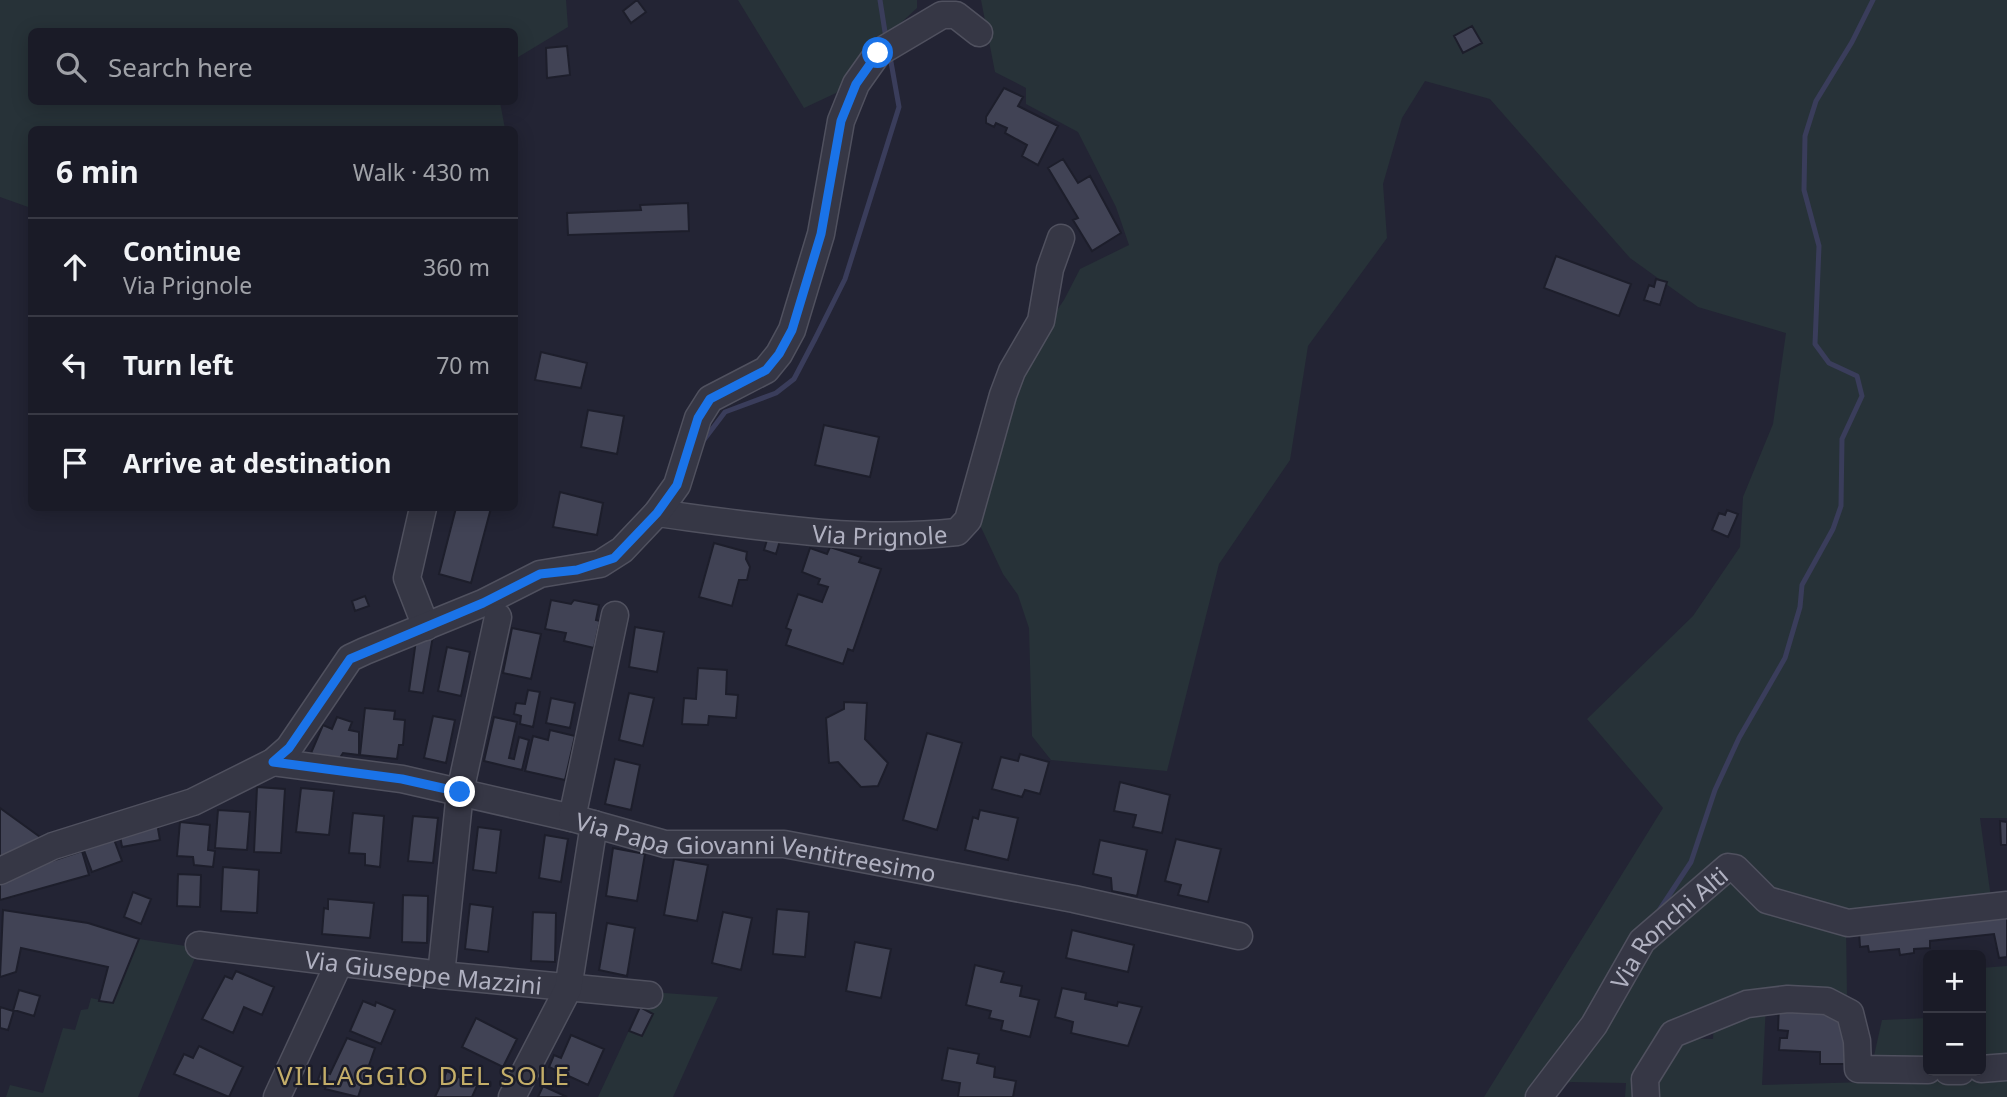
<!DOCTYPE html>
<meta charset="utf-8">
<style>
body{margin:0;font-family:"Noto Sans",sans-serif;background:#272833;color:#f1f3f6}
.controls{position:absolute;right:21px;bottom:21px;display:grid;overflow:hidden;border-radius:10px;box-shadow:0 4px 18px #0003}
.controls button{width:63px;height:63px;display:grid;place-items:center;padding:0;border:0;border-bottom:2px solid #383944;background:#1a1b27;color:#f1f3f6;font:35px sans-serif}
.stop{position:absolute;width:21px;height:21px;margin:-16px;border:5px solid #1a73e8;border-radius:50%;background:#fff}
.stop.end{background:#1a73e8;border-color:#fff;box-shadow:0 2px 7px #0008}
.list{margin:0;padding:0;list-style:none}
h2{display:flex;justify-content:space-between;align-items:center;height:91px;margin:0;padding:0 28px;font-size:30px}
h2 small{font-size:23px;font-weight:400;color:#9fa1a7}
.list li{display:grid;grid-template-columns:46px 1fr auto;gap:21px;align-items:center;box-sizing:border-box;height:98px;padding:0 28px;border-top:2px solid #383944}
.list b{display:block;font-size:26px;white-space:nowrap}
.list p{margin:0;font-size:23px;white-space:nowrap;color:#9fa1a7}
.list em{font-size:23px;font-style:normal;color:#9fa1a7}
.icon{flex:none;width:38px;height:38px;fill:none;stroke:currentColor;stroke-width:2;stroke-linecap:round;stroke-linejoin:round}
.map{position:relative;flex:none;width:2007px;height:1097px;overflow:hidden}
.search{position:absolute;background:#1a1b27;box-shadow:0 4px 18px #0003;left:28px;top:28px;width:490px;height:77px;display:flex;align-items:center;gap:18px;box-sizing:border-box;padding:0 24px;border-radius:10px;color:#9fa1a7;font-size:26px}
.panel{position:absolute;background:#1a1b27;box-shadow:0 4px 18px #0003;left:28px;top:126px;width:490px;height:385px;border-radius:10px}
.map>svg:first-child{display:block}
</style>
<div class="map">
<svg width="2007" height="1097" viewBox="0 0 2007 1097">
<rect width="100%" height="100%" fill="#232434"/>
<!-- green -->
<path fill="#273238" d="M0,0H566L568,27L515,59L514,32H32V102H500L505,129L32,130L31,208L0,197Z
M738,0H917V8L863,58L836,93L804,108Z
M981,0H2007V818H1980L1991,898L1850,913L1768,897L1730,860L1666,903L1630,943L1588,1024L1531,1097H1484L1663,808L1587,719L1693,616L1740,547L1743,497L1773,424L1786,333L1698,307L1630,258L1490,99L1425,81L1402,118L1383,184L1387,238L1308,346L1290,460L1219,564L1167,771L1051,760L1032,736L1029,628L1018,595L1003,574L979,523L981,497L1036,340L1064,300L1080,269L1129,245L1116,207L1078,132L1026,104V88L995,72Z
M1730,871L1846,927L1847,997L1669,1032L1643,1097H1625L1626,1083L1571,1082L1555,1086L1643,942Z
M139,939L199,948L138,1097H6L10,1085L43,1093L63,1028L75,1030L81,1010L88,1009L91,998L113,1003Z
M2007,966V1063L1981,1065V968Z
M651,992L718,997L673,1097H598L640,1007Z
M1766,1004L1762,1085L1868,1082L2007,1072V1097H1653V1077L1680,1038L1713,1039L1714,1024Z
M1928,1018V1065H1872L1882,1020Z"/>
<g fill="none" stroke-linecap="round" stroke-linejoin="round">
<!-- stream -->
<path stroke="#3a3d5b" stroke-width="5" d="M880,0L885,32
M703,441L725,412L776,393L794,379L815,339L845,279L899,107L891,62
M1660,909L1691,862L1715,790L1739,738L1785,658L1800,607L1802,585L1833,529L1841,506L1842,439L1862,396L1857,376L1829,363L1815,344L1819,246L1804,190L1805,136L1816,101L1852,42L1873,0"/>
</g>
<!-- building -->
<path fill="#414355" stroke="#1d1e2b" stroke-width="2" d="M637,0L646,12L631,23L623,11Z
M1472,26L1482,43L1463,53L1454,36Z
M567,46L570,75L547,78L546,48Z
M1004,88L1023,97L1018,106L1058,126L1038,165L1022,156L1027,145L1005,133L1007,128L996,123L994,127L986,123V117Z
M1063,159L1078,183L1090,176L1121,233L1092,251L1073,220L1078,218L1048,168Z
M688,203L689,231L568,235L567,213L641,210L640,205Z
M1556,256L1631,284L1619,316L1544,288Z
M1656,279L1667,282L1660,305L1644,300L1649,285L1654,287Z
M541,352L587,363L581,388L535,380Z
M588,410L624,416L617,454L581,447Z
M824,425L879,437L870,477L815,465Z
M560,492L603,503L597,535L553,527Z
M456,508H491L471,583L439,574Z
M1727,510L1738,514L1728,537L1712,530L1719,513L1725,515Z
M769,533L781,537L776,554L764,550Z
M714,543L747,552L746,559L750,567L747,580H739L732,606L699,597Z
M830,547L861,557L859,562L881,569L853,651L848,649L843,664L786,645L791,630L786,628L798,594L822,602L828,587L818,584L820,579L802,572L810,548L827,554Z
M365,596L369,606L355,611L352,601Z
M551,600L571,604L574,600L599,605L596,620L600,621L594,648L564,641L566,633L545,629Z
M635,627L664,632L657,672L629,667Z
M512,628L541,634L531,679L503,673Z
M433,636L423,693L409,691L416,640Z
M447,647L470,652L461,696L438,691Z
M698,668L727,670L726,694L738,695L736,718L709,716L708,725L682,724L684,698L696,699Z
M528,690L540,692L533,727L520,724L521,716L514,714L516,703L525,704Z
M629,693L654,698L643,746L619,740Z
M551,698L575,703L570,728L546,723Z
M844,702L867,703L865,739L888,763L878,786L861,787L838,762L829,763L826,718L844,709Z
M365,708L395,711L394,719L405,720L403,745H399L397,759L360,755Z
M433,716L455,720L446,763L424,758Z
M337,717L352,722L349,730L359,732V755L343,753L336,764L311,753L323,725L332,729Z
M494,717L517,722L509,758L514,759L519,737L529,740L522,770L484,761Z
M550,730L575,736L565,780L525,771L533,736L548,740Z
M927,733L962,743L937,830L903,820Z
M1020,754L1049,762L1040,794L1025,790L1022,797L992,789L1001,757L1018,761Z
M615,759L640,765L631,810L605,804Z
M1120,782L1170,795L1162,833L1133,827L1136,815L1114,811Z
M257,787L285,789L281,853L254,852Z
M301,788L334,791L329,835L296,832Z
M0,808L47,842L0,862Z
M218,810L250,812L247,850L215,848Z
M980,810L1018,818L1008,860L965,850L973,817L978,819Z
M353,813L384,816L380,867L365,865V854L349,853Z
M413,816L438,818L433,863L408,861Z
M2000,821L2007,822V845H2001Z
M180,822L210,825L208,850L215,851L213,867L194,865L193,857L177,856Z
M157,823L160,840L122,847L119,830Z
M478,827L501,830L496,873L473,870Z
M112,834L122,861L92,872L82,845Z
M545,835L568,839L561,882L539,878Z
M1176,839L1221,849L1208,902L1178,895L1181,885L1165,881Z
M1100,840L1147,850L1137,896L1112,891L1111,878L1093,874Z
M613,848L645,854L637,901L606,896Z
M82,851L89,875L0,900V878Z
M674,859L708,865L697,921L664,915Z
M223,867L259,870L257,913L221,911Z
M178,874L201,875L200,907L177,906Z
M133,892L151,899L141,924L124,917Z
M403,895L428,896L427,943L402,942Z
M328,899L374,903L370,938L322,934L324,908L328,909Z
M470,904L493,907L488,952L465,949Z
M2007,908V957L1999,958L1994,934L1930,941V948L1914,949V953L1900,955L1899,949L1869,952L1868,946L1860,947L1859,931Z
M777,909L809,912L805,957L773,954Z
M3,910L88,923L139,939L113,1003L99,1001L108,967L21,948L16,972L0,977Z
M533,912L556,913L555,962L531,961Z
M723,912L752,918L741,970L712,963Z
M607,923L635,928L627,976L599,970Z
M1072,930L1134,945L1128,972L1066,958Z
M855,942L891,949L881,998L846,991Z
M975,965L1004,972L1001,982L1022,986L1020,996L1039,1000L1030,1037L1001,1030L1003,1021L989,1018L991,1011L966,1005Z
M236,971L274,987L262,1015L244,1007L233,1033L202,1019L225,976L232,979Z
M1062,988L1086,993L1085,999L1117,1006L1118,1002L1142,1007L1128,1046L1071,1033L1073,1022L1055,1017Z
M19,990L40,996L34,1016L14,1010L8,1030L0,1028V1007L13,1011Z
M363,1001L375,1006L376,1002L395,1010L381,1044L350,1031Z
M1779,1005L1846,1017V1064H1820V1052L1779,1050L1780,1038H1787L1788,1031L1778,1030Z
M640,1007L653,1014L642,1036L629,1031Z
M476,1018L517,1039L503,1067L462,1047Z
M571,1035L604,1049L588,1085L549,1067L554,1055L561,1058Z
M347,1038L375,1048L358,1097L325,1089L327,1083L318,1080L321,1071L330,1074Z
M199,1046L243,1067L229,1097L174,1074L184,1054L193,1058Z
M948,1048L979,1054L977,1063L995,1067L994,1077L1016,1081L1013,1097H958L960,1083L942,1080Z
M447,1071L477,1086L472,1097H435Z
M543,1086L567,1097H538Z"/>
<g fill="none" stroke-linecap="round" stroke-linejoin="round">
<!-- minor casing -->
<g stroke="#50515f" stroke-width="29">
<g id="minor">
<path d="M423,508L407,578L426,627"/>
<path id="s1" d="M657,513C755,526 858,543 957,532L968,520L1003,395L1012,371L1041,321L1050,269L1061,238"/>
<path id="s2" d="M273,762L402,779L572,818L665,844H784L1074,899L1239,936"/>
<path d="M572,818L615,615"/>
<path d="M0,871L53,846L193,802L273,762L289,748L350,658L365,651L483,603L540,574L600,564L622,550L657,513L677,485L698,418L710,399L766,370L779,354L792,330L821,234L841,121L856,84L878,53L942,15H956L979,33"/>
<path id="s3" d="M199,945L441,975L649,995"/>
<path d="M441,975L460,792L498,617"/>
<path d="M1981,1069L2007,1067"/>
<path d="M1948,1071H1961"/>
<path d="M277,1097L339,963"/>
<path d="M512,1097L568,989L594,824"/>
<path id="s4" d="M1539,1097L1594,1025L1642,941L1728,867L1735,868L1767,900L1848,923L2007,905"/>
<path d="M1646,1097L1645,1079L1673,1034L1747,1004L1788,999L1827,1001L1850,1013L1857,1041L1858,1069L1928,1070"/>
</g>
</g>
<!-- minor -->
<use href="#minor" stroke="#363745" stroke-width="26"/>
</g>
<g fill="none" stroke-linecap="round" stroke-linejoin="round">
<!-- route -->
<path stroke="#1a73e8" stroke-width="9" d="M460,792L402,779L273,762L289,748L350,659L483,603L540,574L577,570L614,558L657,513L677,485L698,418L710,399L766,370L779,354L792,330L821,234L841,121L856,84L878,53"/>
</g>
<g text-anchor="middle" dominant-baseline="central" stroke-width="5" stroke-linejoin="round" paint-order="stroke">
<!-- street labels -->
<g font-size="24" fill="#b0b1c1" stroke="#1b1c29">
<text stroke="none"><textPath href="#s1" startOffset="224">Via Prignole</textPath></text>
<text stroke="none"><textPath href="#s2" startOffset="492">Via Papa Giovanni Ventitreesimo</textPath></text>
<text stroke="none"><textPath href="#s4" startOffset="215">Via Ronchi Alti</textPath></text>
<text stroke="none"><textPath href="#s3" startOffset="226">Via Giuseppe Mazzini</textPath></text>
</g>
<!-- neighbourhood labels -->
<g font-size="26" letter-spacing="2" fill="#c4ae69" stroke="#1b1c29">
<text x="424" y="1075">VILLAGGIO DEL SOLE</text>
</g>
</g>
</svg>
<div class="controls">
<button>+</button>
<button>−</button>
</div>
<div class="stop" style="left:878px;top:53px"></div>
<div class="stop end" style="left:460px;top:792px"></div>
<div class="search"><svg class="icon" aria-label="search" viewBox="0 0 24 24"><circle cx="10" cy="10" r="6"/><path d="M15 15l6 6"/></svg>Search here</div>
<section class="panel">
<h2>6 min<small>Walk · 430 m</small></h2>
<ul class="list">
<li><svg class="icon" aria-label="ahead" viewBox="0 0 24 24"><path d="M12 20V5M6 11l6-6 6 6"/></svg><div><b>Continue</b><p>Via Prignole</p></div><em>360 m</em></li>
<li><svg class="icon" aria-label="left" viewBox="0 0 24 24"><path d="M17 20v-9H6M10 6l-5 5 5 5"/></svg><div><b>Turn left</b></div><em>70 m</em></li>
<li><svg class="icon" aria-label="arrive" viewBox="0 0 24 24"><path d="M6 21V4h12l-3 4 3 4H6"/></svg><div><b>Arrive at destination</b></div></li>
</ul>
</section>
</div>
